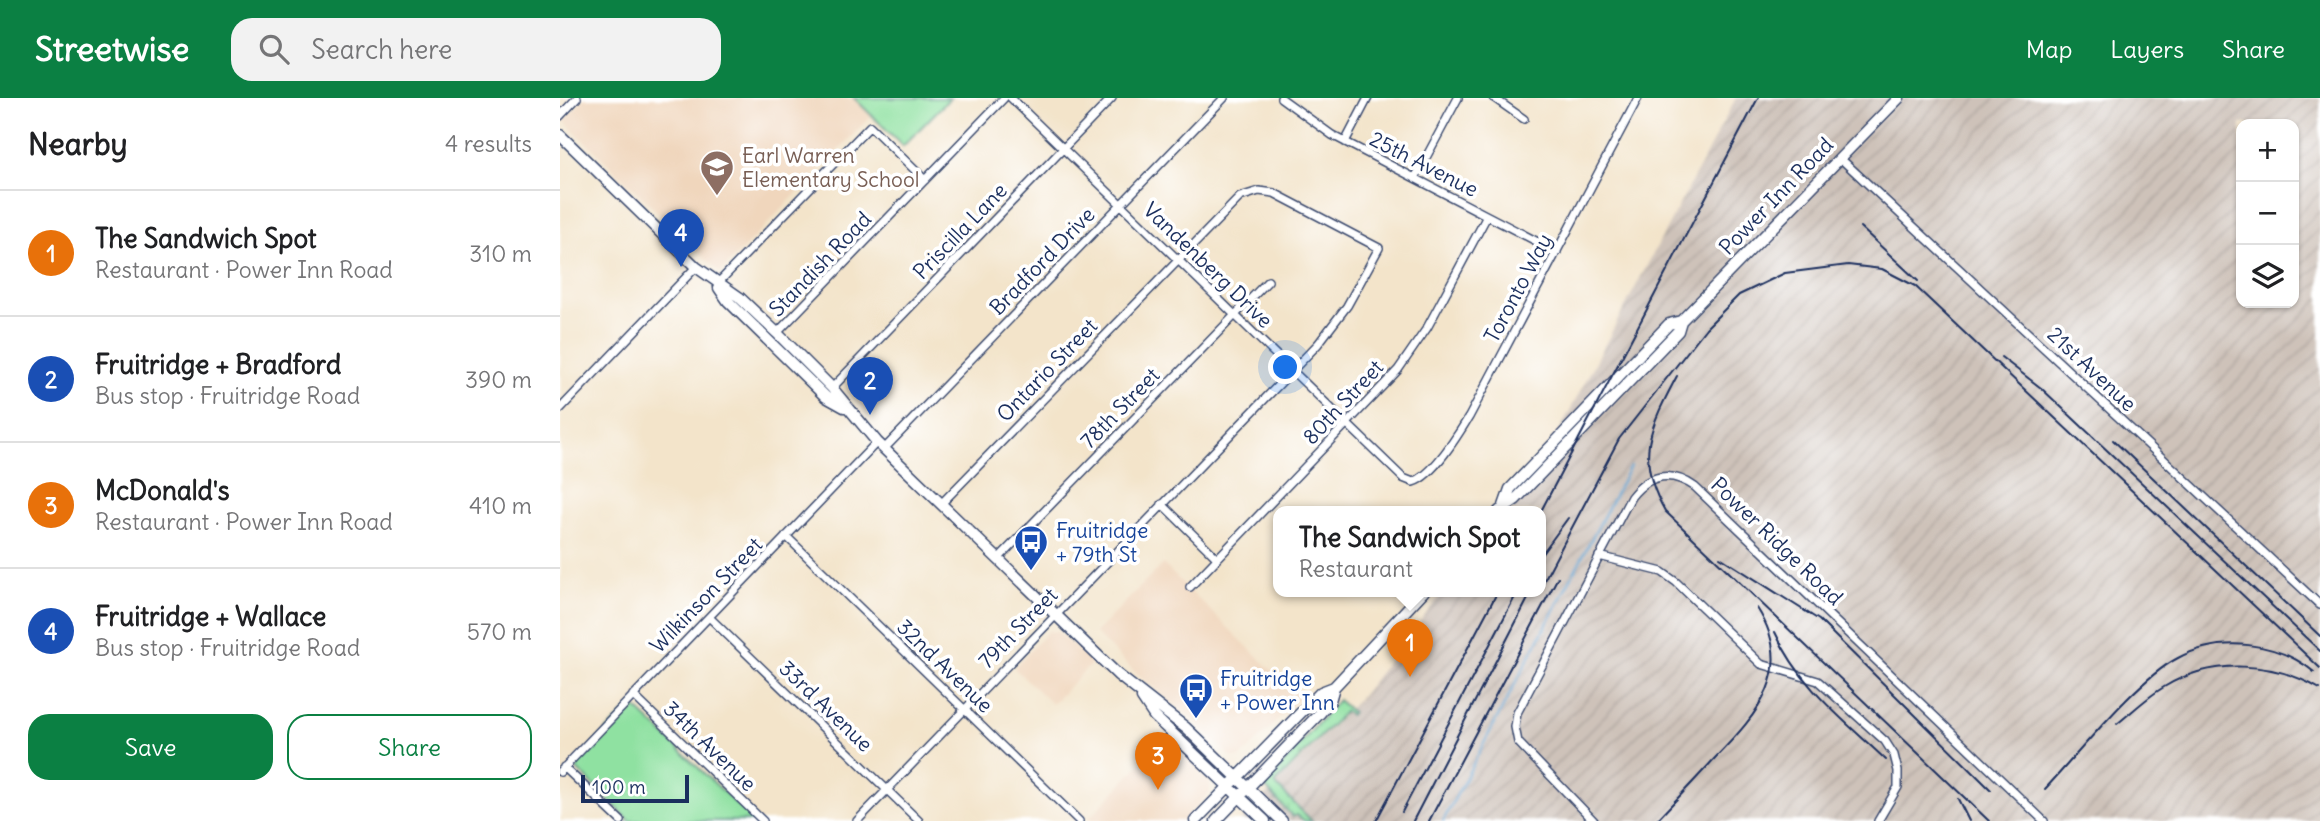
<!DOCTYPE html>
<meta charset="utf-8">
<style>
body{margin:0;font-family:Delius,sans-serif;background:#f2f2f2;color:#202124}
.controls{position:absolute;right:21px;top:21px;display:grid;overflow:hidden;border-radius:14px;box-shadow:0 2px 5px #0004}
.controls button{width:63px;height:63px;display:grid;place-items:center;padding:0;border:0;border-bottom:2px solid #e0e0e0;background:#fff;color:#202124;font:35px sans-serif}
.scale{position:absolute;left:21px;bottom:18px;width:108px;box-sizing:border-box;padding-left:7px;border:4px solid #1b2f5e;border-top:0;font-size:19px;line-height:24px;white-space:nowrap;color:#1b2f5e;-webkit-text-stroke:5px #fff;paint-order:stroke}
.you{position:absolute;left:726px;top:270px;width:24px;height:24px;margin:-18px;border:5px solid #fff;border-radius:50%;background:#1a73e8;box-shadow:0 0 0 10px #1a73e833}
.badge{display:grid;place-items:center;width:46px;height:46px;border-radius:50%;background:#0b8043;color:#fff;font-size:23px;font-weight:700}
.pin{position:absolute;translate:-50% -58px;filter:drop-shadow(0 2px 4px #0008)}
.pin::after{content:'';position:absolute;top:37px;width:24px;height:21px;background:inherit;clip-path:polygon(0 0,100% 0,50% 100%)}
.popup{position:absolute;left:713px;top:408px;width:273px;height:91px;box-sizing:border-box;display:grid;place-content:center;border-radius:14px;background:#fff;filter:drop-shadow(0 2px 5px #0005);font-size:23px;white-space:nowrap;color:#757577}
.popup b{font-size:26px;color:#202124}
.popup::after{content:'';position:absolute;left:50%;top:100%;margin-left:-14px;border:14px solid transparent;border-top-color:#fff}
.list{margin:0;padding:0;list-style:none}
h2{display:flex;justify-content:space-between;align-items:center;height:91px;margin:0;padding:0 28px;font-size:30px}
h2 small{font-size:23px;font-weight:400;color:#757577}
.list li{display:grid;grid-template-columns:46px 1fr auto;gap:21px;align-items:center;box-sizing:border-box;height:126px;padding:0 28px;border-top:2px solid #e0e0e0}
.list b{display:block;font-size:26px;white-space:nowrap}
.list p{margin:0;font-size:23px;white-space:nowrap;color:#757577}
.list em{font-size:23px;font-style:normal;color:#757577}
.actions{display:flex;gap:14px;padding:21px 28px}
.actions a{flex:1;padding:16px 0;border:2px solid #0b8043;border-radius:21px;text-align:center;font-size:24px;color:#0b8043}
.actions .main{background:#0b8043;color:#fff}
.icon{flex:none;width:38px;height:38px;fill:none;stroke:currentColor;stroke-width:2;stroke-linecap:round;stroke-linejoin:round}
.map{position:relative;flex:none;width:1760px;height:723px;overflow:hidden}
header{display:flex;align-items:center;gap:42px;box-sizing:border-box;height:98px;padding:0 35px;background:#0b8043;color:#fff}
header strong{font-size:33px}
nav{display:flex;gap:38px;margin-inline-start:auto;font-size:24px}
.search{width:490px;height:63px;background:#f2f2f2;display:flex;align-items:center;gap:18px;box-sizing:border-box;padding:0 24px;border-radius:21px;color:#757577;font-size:26px}
main{display:flex}
aside{flex:1;background:#fff}
.map>svg:first-child{display:block}
</style>
<header>
<strong>Streetwise</strong>
<div class="search"><svg class="icon" aria-label="search" viewBox="0 0 24 24"><circle cx="10" cy="10" r="6"/><path d="M15 15l6 6"/></svg>Search here</div>
<nav><a>Map</a><a>Layers</a><a>Share</a></nav>
</header>
<main>
<aside>
<h2>Nearby<small>4 results</small></h2>
<ul class="list">
<li><span class="badge" style="background:#e8710a">1</span><div><b>The Sandwich Spot</b><p>Restaurant · Power Inn Road</p></div><em>310 m</em></li>
<li><span class="badge" style="background:#1a4fb4">2</span><div><b>Fruitridge + Bradford</b><p>Bus stop · Fruitridge Road</p></div><em>390 m</em></li>
<li><span class="badge" style="background:#e8710a">3</span><div><b>McDonald's</b><p>Restaurant · Power Inn Road</p></div><em>410 m</em></li>
<li><span class="badge" style="background:#1a4fb4">4</span><div><b>Fruitridge + Wallace</b><p>Bus stop · Fruitridge Road</p></div><em>570 m</em></li>
</ul>
<div class="actions"><a class="main">Save</a><a>Share</a></div>
</aside>
<div class="map">
<svg width="1760" height="723" viewBox="0 0 1760 723">
<defs>
<pattern id="industrial-furrows" width="10" height="10" patternUnits="userSpaceOnUse" patternTransform="scale(1.75)"><rect width="10" height="10" fill="#cec2b9"/><path d="M-1 1l2-2M0 10L10 0M9 11l2-2" fill="none" stroke="#b0a7a1"/></pattern>
<pattern id="grass-tufts" width="24" height="20" patternUnits="userSpaceOnUse" patternTransform="scale(1.75)"><rect width="24" height="20" fill="#8fe1a1"/><path d="M3 7l-1-3M5 7V3M7 7l1-3M15 17l-1-3M17 17v-4M19 17l1-3" fill="none" stroke="#7bc18d"/></pattern>
</defs>
<rect width="100%" height="100%" fill="#fff"/>
<filter id="ink" filterUnits="userSpaceOnUse"><feTurbulence type="fractalNoise" baseFrequency=".0143" numOctaves="2"/><feDisplacementMap in="SourceGraphic" scale="14" xChannelSelector="R" yChannelSelector="G"/><feConvolveMatrix kernelMatrix="1 2 1 2 8 2 1 2 1" color-interpolation-filters="sRGB"/></filter>
<filter id="wash" filterUnits="userSpaceOnUse"><feTurbulence type="fractalNoise" baseFrequency=".00686" numOctaves="4" result="noise"/><feDisplacementMap in="SourceGraphic" scale="28" xChannelSelector="R" yChannelSelector="G"/><feGaussianBlur stdDeviation="1.57" result="paint"/><feColorMatrix in="noise" values="0 0 0 0 0 0 0 0 0 0 0 0 0 0 0 0 0 1.4 0 .05"/><feComposite in="paint" operator="in"/></filter>
<g filter="url(#wash)">
<rect width="100%" height="100%" fill="#f3e4ca"/>
<!-- built -->
<path fill="#f0d6bc" d="M25,0H294L312,17L160,175L4,23Z
M603,466L740,600L680,660L671,659L631,620L578,577L535,535Z
M488,533L498,534L532,565L492,606L454,570Z
M606,639L650,682V694L622,723H532L529,720Z"/>
<!-- industrial -->
<path fill="url(#industrial-furrows)" fill-rule="evenodd" d="M1176,0H1760V723H681L799,601L884,493H981V413H948L973,382ZM1681,26H1734V205H1681Z"/>
<!-- grass -->
<path fill="url(#grass-tufts)" stroke="#558880" stroke-width="2" d="M778,602L792,614L790,617L785,613L715,686L752,723H745L736,717L733,719L704,688Z"/>
<!-- park -->
<path fill="#8fe1a1" stroke="#558880" stroke-width="2" d="M294,0H390L343,48Z
M76,610L194,723H70L17,671V663L68,611Z"/>
<g fill="none" stroke-linecap="round" stroke-linejoin="round">
<!-- stream -->
<path stroke="#61a8d8" stroke-width="2" d="M883,723L1070,368"/>
</g>
</g>
<g filter="url(#ink)">
<g fill="none" stroke-linecap="round" stroke-linejoin="round">
<!-- street casing -->
<g stroke="#3b4a6e" stroke-width="10">
<path id="street" d="M451,0L843,380L853,384C873,378 898,337 909,319L1078,0
M721,0L772,37L997,154
M934,0L964,21
M0,18L17,0
M785,44L808,0
M1280,60L1760,507
M855,80L898,0
M157,186L310,28L365,82
M217,235L444,0
M272,290L552,0
M0,311L136,169
M324,351L664,0
M602,406L657,460
M226,438L519,723
M1039,458L1102,474L1116,484L1201,566L1258,583L1325,643L1334,657L1338,673V689L1318,723
M438,461L708,183
M630,489L838,272L867,230L927,118
M149,519L359,723
M73,597L203,723
M4,669L61,723
M0,674L317,344
M297,723L758,246L787,208L819,150L714,95L699,93L680,99L381,406
M1034,723L958,644L955,629L957,615L1071,399C1089,376 1111,372 1135,389L1484,723"/>
</g>
<!-- secondary casing -->
<g stroke="#3b4a6e" stroke-width="13">
<path id="secondary" d="M0,37L136,169L179,199L217,235L272,290L317,344L558,577L626,630L722,723
M159,190L168,203L266,299L284,309
M944,408L950,391L1109,226L1121,223
M939,413L955,402L1118,233L1121,223L1339,0
M582,600L594,618L705,723
M635,723L761,594L774,589
M656,723L760,615L770,603L774,589L864,493"/>
</g>
<!-- street -->
<use href="#street" stroke="#fff" stroke-width="7"/>
<!-- secondary -->
<use href="#secondary" stroke="#fff" stroke-width="10"/>
<!-- rail -->
<path stroke="#1b2f5e" stroke-width="2" d="M1300,129L1358,183
M1441,259L1481,290L1760,553
M1117,278C1090,329 1074,359 1105,413L1429,723
M1553,342L1760,538
M981,413L1198,0
M981,457L1008,420
M1160,459L1259,522L1431,692
M981,488L1059,341L1146,230L1179,197L1225,175L1288,167L1322,171L1355,188L1760,570
M1215,534C1241,590 1282,620 1326,662
M1557,626C1572,614 1587,599 1604,589C1652,560 1713,563 1760,591
M1485,691C1519,655 1577,581 1618,560C1661,537 1718,544 1754,574
M1398,701L1409,723
M842,714L958,493
M816,723L938,493
M853,723L972,493
M869,723L998,479
M1096,723C1116,702 1136,681 1155,660C1198,616 1237,572 1197,510"/>
</g>
</g>
<!-- icons -->
<defs>
<g id="school-pin" transform="scale(1.75)"><path d="M0 17L-7.5 6A9.5 9.5 0 1 1 7.5 6Z" fill="#8d6e63" stroke="#fff"/><path d="M0-5L7-2L0 1L-7-2ZM-4 1L0 2.5L4 1V4Q0 6-4 4Z" fill="#fff"/></g>
<g id="bus-pin" transform="scale(1.75)"><path d="M0 17L-7.5 6A9.5 9.5 0 1 1 7.5 6Z" fill="#1a4fb4" stroke="#fff"/><path d="M-5-6H5V4H4V6H2V4H-2V6H-4V4H-5ZM-3.5-4V0h7V-4ZM-3.5 1.2v1.5H-2V1.2ZM2 1.2v1.5H3.5V1.2Z" fill="#fff"/></g>
</defs>
<g fill-rule="evenodd">
<use href="#school-pin" x="157" y="69"/>
<use href="#bus-pin" x="471" y="444"/>
<use href="#bus-pin" x="636" y="592"/>
</g>
<g text-anchor="middle" dominant-baseline="central" stroke-width="7" stroke-linejoin="round" paint-order="stroke">
<!-- education labels -->
<g font-size="21" fill="#785e54" stroke="#fff" text-anchor="start">
<text x="182" y="57">Earl Warren<tspan x="182" dy="24">Elementary School</tspan></text>
</g>
<!-- street labels -->
<g font-size="21" fill="#1b2f5e" stroke="#fff">
<text transform="translate(864 66) rotate(27)">25th Avenue</text>
<text transform="translate(1216 98) rotate(-46)">Power Inn Road</text>
<text transform="translate(400 133) rotate(-46)">Priscilla Lane</text>
<text transform="translate(482 163) rotate(-46)">Bradford Drive</text>
<text transform="translate(260 166) rotate(-46)">Standish Road</text>
<text transform="translate(648 167) rotate(44)">Vandenberg Drive</text>
<text transform="translate(958 190) rotate(-62)">Toronto Way</text>
<text transform="translate(1532 271) rotate(43)">21st Avenue</text>
<text transform="translate(487 272) rotate(-46)">Ontario Street</text>
<text transform="translate(783 304) rotate(-47)">80th Street</text>
<text transform="translate(560 310) rotate(-46)">78th Street</text>
<text transform="translate(1217 443) rotate(44)">Power Ridge Road</text>
<text transform="translate(146 497) rotate(-46)">Wilkinson Street</text>
<text transform="translate(458 530) rotate(-46)">79th Street</text>
<text transform="translate(385 568) rotate(44)">32nd Avenue</text>
<text transform="translate(266 608) rotate(44)">33rd Avenue</text>
<text transform="translate(150 648) rotate(44)">34th Avenue</text>
</g>
<!-- transit labels -->
<g font-size="21" fill="#164399" stroke="#fff" text-anchor="start">
<text x="496" y="432">Fruitridge<tspan x="496" dy="24">+ 79th St</tspan></text>
<text x="660" y="580">Fruitridge<tspan x="660" dy="24">+ Power Inn</tspan></text>
</g>
</g>
</svg>
<div class="controls">
<button>+</button>
<button>−</button>
<button><svg class="icon" aria-label="layers" viewBox="0 0 24 24"><path d="M12 4l9 5-9 5-9-5zM3 14l9 5 9-5"/></svg></button>
</div>
<div class="scale">100 m</div>
<div class="you"></div>
<div class="pin badge" style="left:850px;top:579px;background:#e8710a">1</div>
<div class="popup"><b>The Sandwich Spot</b>Restaurant</div>
<div class="pin badge" style="left:310px;top:317px;background:#1a4fb4">2</div>
<div class="pin badge" style="left:598px;top:692px;background:#e8710a">3</div>
<div class="pin badge" style="left:121px;top:169px;background:#1a4fb4">4</div>
</div>
</main>
